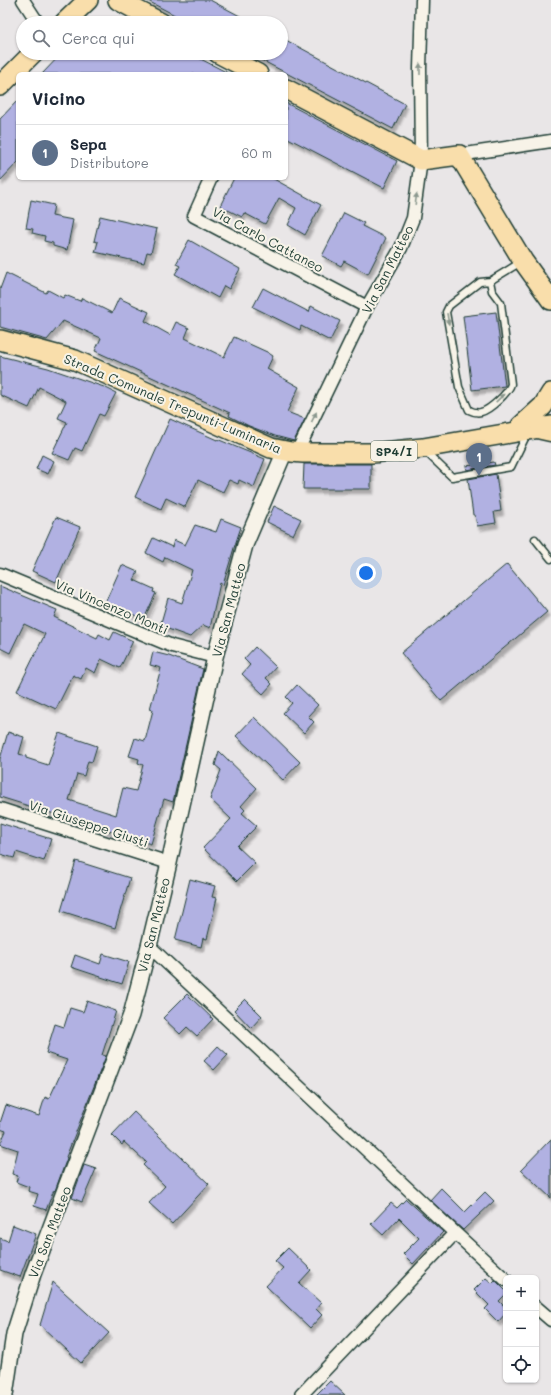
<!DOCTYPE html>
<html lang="it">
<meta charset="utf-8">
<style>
body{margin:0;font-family:Mali,sans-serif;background:#f6f6f7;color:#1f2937}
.controls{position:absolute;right:12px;bottom:12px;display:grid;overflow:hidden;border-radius:6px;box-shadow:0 1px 3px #0004}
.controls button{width:36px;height:36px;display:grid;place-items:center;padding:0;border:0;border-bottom:1px solid #e0e1e3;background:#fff;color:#1f2937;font:20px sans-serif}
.you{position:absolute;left:366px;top:573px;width:14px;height:14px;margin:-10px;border:3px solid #fff;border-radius:50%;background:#1a73e8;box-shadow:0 0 0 6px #1a73e833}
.badge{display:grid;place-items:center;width:26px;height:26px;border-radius:50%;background:#d1495b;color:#fff;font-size:13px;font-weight:700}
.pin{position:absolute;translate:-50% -33px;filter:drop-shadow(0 1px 2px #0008)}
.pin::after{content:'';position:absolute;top:21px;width:14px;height:12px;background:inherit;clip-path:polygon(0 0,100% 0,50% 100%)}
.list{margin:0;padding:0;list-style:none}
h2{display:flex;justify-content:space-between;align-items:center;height:52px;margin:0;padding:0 16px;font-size:17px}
h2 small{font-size:13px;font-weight:400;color:#747a83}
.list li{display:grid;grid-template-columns:26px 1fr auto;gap:12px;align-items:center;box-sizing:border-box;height:56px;padding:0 16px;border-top:1px solid #e0e1e3}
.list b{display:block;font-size:15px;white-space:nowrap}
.list p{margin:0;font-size:13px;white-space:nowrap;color:#747a83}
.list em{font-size:13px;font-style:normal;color:#747a83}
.icon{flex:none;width:22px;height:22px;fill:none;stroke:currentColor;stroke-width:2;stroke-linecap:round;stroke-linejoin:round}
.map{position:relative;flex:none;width:551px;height:1395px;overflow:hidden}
.search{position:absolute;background:#fff;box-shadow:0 1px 3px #0004;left:16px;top:16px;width:272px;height:44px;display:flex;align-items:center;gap:10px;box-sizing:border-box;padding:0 14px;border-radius:22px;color:#747a83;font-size:15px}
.panel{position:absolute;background:#fff;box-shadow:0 1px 3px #0004;left:16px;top:72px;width:272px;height:108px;border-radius:6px}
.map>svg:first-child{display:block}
</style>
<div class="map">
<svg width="551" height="1395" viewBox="0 0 551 1395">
<defs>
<filter id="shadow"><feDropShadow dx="2.5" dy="4.5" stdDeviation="1" flood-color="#0004"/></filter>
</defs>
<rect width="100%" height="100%" fill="#e9e6e7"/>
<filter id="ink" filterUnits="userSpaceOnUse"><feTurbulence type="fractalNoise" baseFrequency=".025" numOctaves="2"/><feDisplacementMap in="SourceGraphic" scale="8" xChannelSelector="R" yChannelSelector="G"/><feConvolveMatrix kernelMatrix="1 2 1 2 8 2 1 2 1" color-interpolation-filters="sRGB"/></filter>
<g filter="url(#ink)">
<!-- building -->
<path fill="#b1b1e2" stroke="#1f3d34" filter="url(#shadow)" d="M146,0H210L253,23H190Z
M284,39L405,104L393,129L248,53H281V46Z
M62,53H189L230,74H42Z
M18,100V162L0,181V119Z
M286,103L397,161L384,188L286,137Z
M234,178H272L321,205L305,235L288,225L296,208L279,198L265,224L244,213L242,217L220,206Z
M31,200L54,205L52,216L73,220L67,250L53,246V243L44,241L45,236L32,233L33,229L26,228Z
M344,213L364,223L362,226L386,238L368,274L344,261L341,266L322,256Z
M100,216L157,229L151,253L147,252L144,263L95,252L98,242L94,241Z
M189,240L240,269L229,289L224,286L218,298L175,274L180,266L176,264Z
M6,273L46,293L48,290L63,298L65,295L80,301L82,298L112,313L119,298L149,312L145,321L170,335L176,322L189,328L185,338L224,357L234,337L267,352L273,356L267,369L299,387L287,412L305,419L294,441L275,436L249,426L229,416L230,413L95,351L101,338L63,321L47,340L0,327V289Z
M263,288L309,312L311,306L340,321L330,341L301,326L300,330L253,307Z
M496,312L505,386L472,390L463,316Z
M0,356L48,368L104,387L116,393L104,416L99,414L82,451L75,448L69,460L52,453L67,422L58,418L66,401L39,387L29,408L0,395Z
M170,419L217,440V439L265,459L254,487L239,480L238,484L229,480L223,492L198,480L185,507L166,498L161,509L135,497Z
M42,455L54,461L48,474L36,469Z
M494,462L495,465L467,470L466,466Z
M304,464H371V489H303Z
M496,474L501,511L494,512L496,523L477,526L475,515H473L468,479Z
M274,506L301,519L293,535L267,522Z
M56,517L80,527L56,582L32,571Z
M221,519L241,527L234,548L223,585L220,583L210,628L203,625L190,637L160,626L168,598L182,603L192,570L165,557L163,562L146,553L153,538L172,547L174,540L185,545L195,525L216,532Z
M507,564L547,612L441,701L401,653Z
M122,565L138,572L134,580L154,589L153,592L156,593L144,619L105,603Z
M0,586L57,610L54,617L97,638L99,634L110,640L114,632L133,641L120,668L101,659L95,673L86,668L81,679L73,675L56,709L17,691L45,634L24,624L10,653L0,648Z
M255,647L276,667L266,678L272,684L263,694L242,674L250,665L244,659Z
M153,652L169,656L203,669L173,802L164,799L151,844L0,797V759L8,732L24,737L19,754L26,756V758L48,765L59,733L97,746L92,762L88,761L84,776L77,774L69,800L116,815L123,788L136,791L143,765L138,763L139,759L129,756L135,738L145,741L153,710L150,709L161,668L150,665Z
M297,685L318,705L308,716L314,722L304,733L283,713L292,703L286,697Z
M254,717L300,762L283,780L236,736Z
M219,751L257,788L241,806L245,810L242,813L257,826L237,846L255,863L237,881L203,848L231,819L210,799L221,770L215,765Z
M0,823L51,839L44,861L16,852L14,858L0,854Z
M76,861L130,878L115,928L61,911Z
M190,879L215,886L212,897L217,898L207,939L203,938L201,947L175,940Z
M103,954L129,962L122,984L71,967L75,955L100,964Z
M187,994L213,1019L197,1036L187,1027L180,1034L163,1018Z
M245,999L262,1016L251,1028L234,1010Z
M87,1001L116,1011L102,1055L106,1056L66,1157L67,1158L55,1191L54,1190L46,1210L34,1206L38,1194L28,1191L29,1187L16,1182L18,1176L12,1174L18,1150L0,1144L6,1131L0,1129V1123L6,1105L39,1116L45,1097L49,1099L67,1060L46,1053L55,1024L64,1027L70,1008L83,1012Z
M218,1046L228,1055L214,1070L204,1061Z
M134,1112L209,1184L172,1224L149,1203L165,1186L143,1165L146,1162L124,1142L122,1145L112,1135Z
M551,1139V1198L521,1170Z
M84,1165L96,1169L82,1202L72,1198Z
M441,1188L465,1212L485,1192L494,1201L463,1230L430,1200Z
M406,1199L443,1232L413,1264L403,1254L419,1238L399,1218L383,1235L371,1224L391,1203L397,1208Z
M13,1225L36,1234L20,1277L0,1270V1238L8,1241Z
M288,1248L311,1270L299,1283L321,1303L316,1309L322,1315L310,1328L266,1286L283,1268L275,1261Z
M486,1278L492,1283L495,1280L506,1291V1294L499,1301L506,1308V1313L498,1322L485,1309L489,1305L474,1290Z
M53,1282L109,1333L81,1363L40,1325Z
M330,1381L345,1395H316Z"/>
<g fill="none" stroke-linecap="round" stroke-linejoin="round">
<!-- service casing -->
<g stroke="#1f3d34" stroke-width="9">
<path id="service" d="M490,281L492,291L501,303L511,384C509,392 490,410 481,412C477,413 473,412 469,410L459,387L446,312L449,306L480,282L490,281L521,262
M426,452L452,477L511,467L527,434
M535,539L551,559"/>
</g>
<!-- minor casing -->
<g stroke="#1f3d34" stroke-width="15">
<path id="minor" d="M23,0L38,23
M459,155L551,141
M211,178L194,216L367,307
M297,452L367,307L401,248L413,218L421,160L420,68L422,0
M0,574L172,646L215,657
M0,809L169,863
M149,946L455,1233L506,1280
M536,1307L551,1320
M301,1395L455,1233"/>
</g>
<!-- tertiary casing -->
<g stroke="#1f3d34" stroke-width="18">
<path id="tertiary" d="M5,1395L14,1334L33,1274L131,1015L149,946L169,863L215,657L245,545L285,451"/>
</g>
<!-- primary casing -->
<g stroke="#1f3d34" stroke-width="22">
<path id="primary" d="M118,0L161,23
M64,23L88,0
M218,53L258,74
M0,86L33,53
M286,89L421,160L459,155L523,261L551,300
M0,340L75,360L271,448L291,452L303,453H372L423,448L551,426
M521,426L543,406L551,393"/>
</g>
<!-- motorway casing -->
<g stroke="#1f3d34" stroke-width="25">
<path id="motorway" d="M542,428L551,430"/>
</g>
<!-- service -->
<use href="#service" stroke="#f7f3e8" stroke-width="6"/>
<!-- minor -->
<use href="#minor" stroke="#f7f3e8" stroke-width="12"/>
<!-- tertiary -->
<use href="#tertiary" stroke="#f7f3e8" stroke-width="15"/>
<!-- primary -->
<use href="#primary" stroke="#f9deab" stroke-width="19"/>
<!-- motorway -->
<use href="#motorway" stroke="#f9deab" stroke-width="22"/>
</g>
<!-- one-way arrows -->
<defs><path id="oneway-solid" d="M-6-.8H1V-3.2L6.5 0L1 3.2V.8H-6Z"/></defs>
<g fill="#8b988e">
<use href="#oneway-solid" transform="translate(420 69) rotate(-90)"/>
<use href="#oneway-solid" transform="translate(416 199) rotate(-82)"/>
<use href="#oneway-solid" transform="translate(448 319) rotate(80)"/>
<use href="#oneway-solid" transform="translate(500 398) rotate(-44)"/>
<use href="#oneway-solid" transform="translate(314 417) rotate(-64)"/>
</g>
</g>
<g text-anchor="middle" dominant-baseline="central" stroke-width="4" stroke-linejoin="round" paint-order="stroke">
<!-- shield labels -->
<rect fill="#f7f3e8" stroke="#60746a" stroke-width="1" x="371" y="441" width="46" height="20" rx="3"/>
<g font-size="12" font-weight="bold" fill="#1f3d34">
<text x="394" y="451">SP4/I</text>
</g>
<!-- street labels -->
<g font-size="13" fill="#1f3d34" stroke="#f7f3e8">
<text transform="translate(268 239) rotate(28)">Via Carlo Cattaneo</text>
<text transform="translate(387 269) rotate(-63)">Via San Matteo</text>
<text transform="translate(173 403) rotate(23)">Strada Comunale Trepunti-Luminaria</text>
<text transform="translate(112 606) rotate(23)">Via Vincenzo Monti</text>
<text transform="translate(228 610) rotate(-75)">Via San Matteo</text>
<text transform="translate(89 823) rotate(18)">Via Giuseppe Giusti</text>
<text transform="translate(153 925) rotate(-76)">Via San Matteo</text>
<text transform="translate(49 1232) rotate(-69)">Via San Matteo</text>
</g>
</g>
</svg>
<div class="controls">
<button>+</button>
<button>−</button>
<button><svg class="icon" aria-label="locate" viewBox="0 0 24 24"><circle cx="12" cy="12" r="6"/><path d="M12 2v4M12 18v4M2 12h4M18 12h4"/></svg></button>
</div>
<div class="you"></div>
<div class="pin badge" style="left:479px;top:476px;background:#5c6f8a">1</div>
<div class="search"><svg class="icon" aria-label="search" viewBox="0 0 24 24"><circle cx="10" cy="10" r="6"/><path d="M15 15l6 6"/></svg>Cerca qui</div>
<section class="panel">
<h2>Vicino<small></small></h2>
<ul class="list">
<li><span class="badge" style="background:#5c6f8a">1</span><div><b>Sepa</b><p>Distributore</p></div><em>60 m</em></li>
</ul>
</section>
</div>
